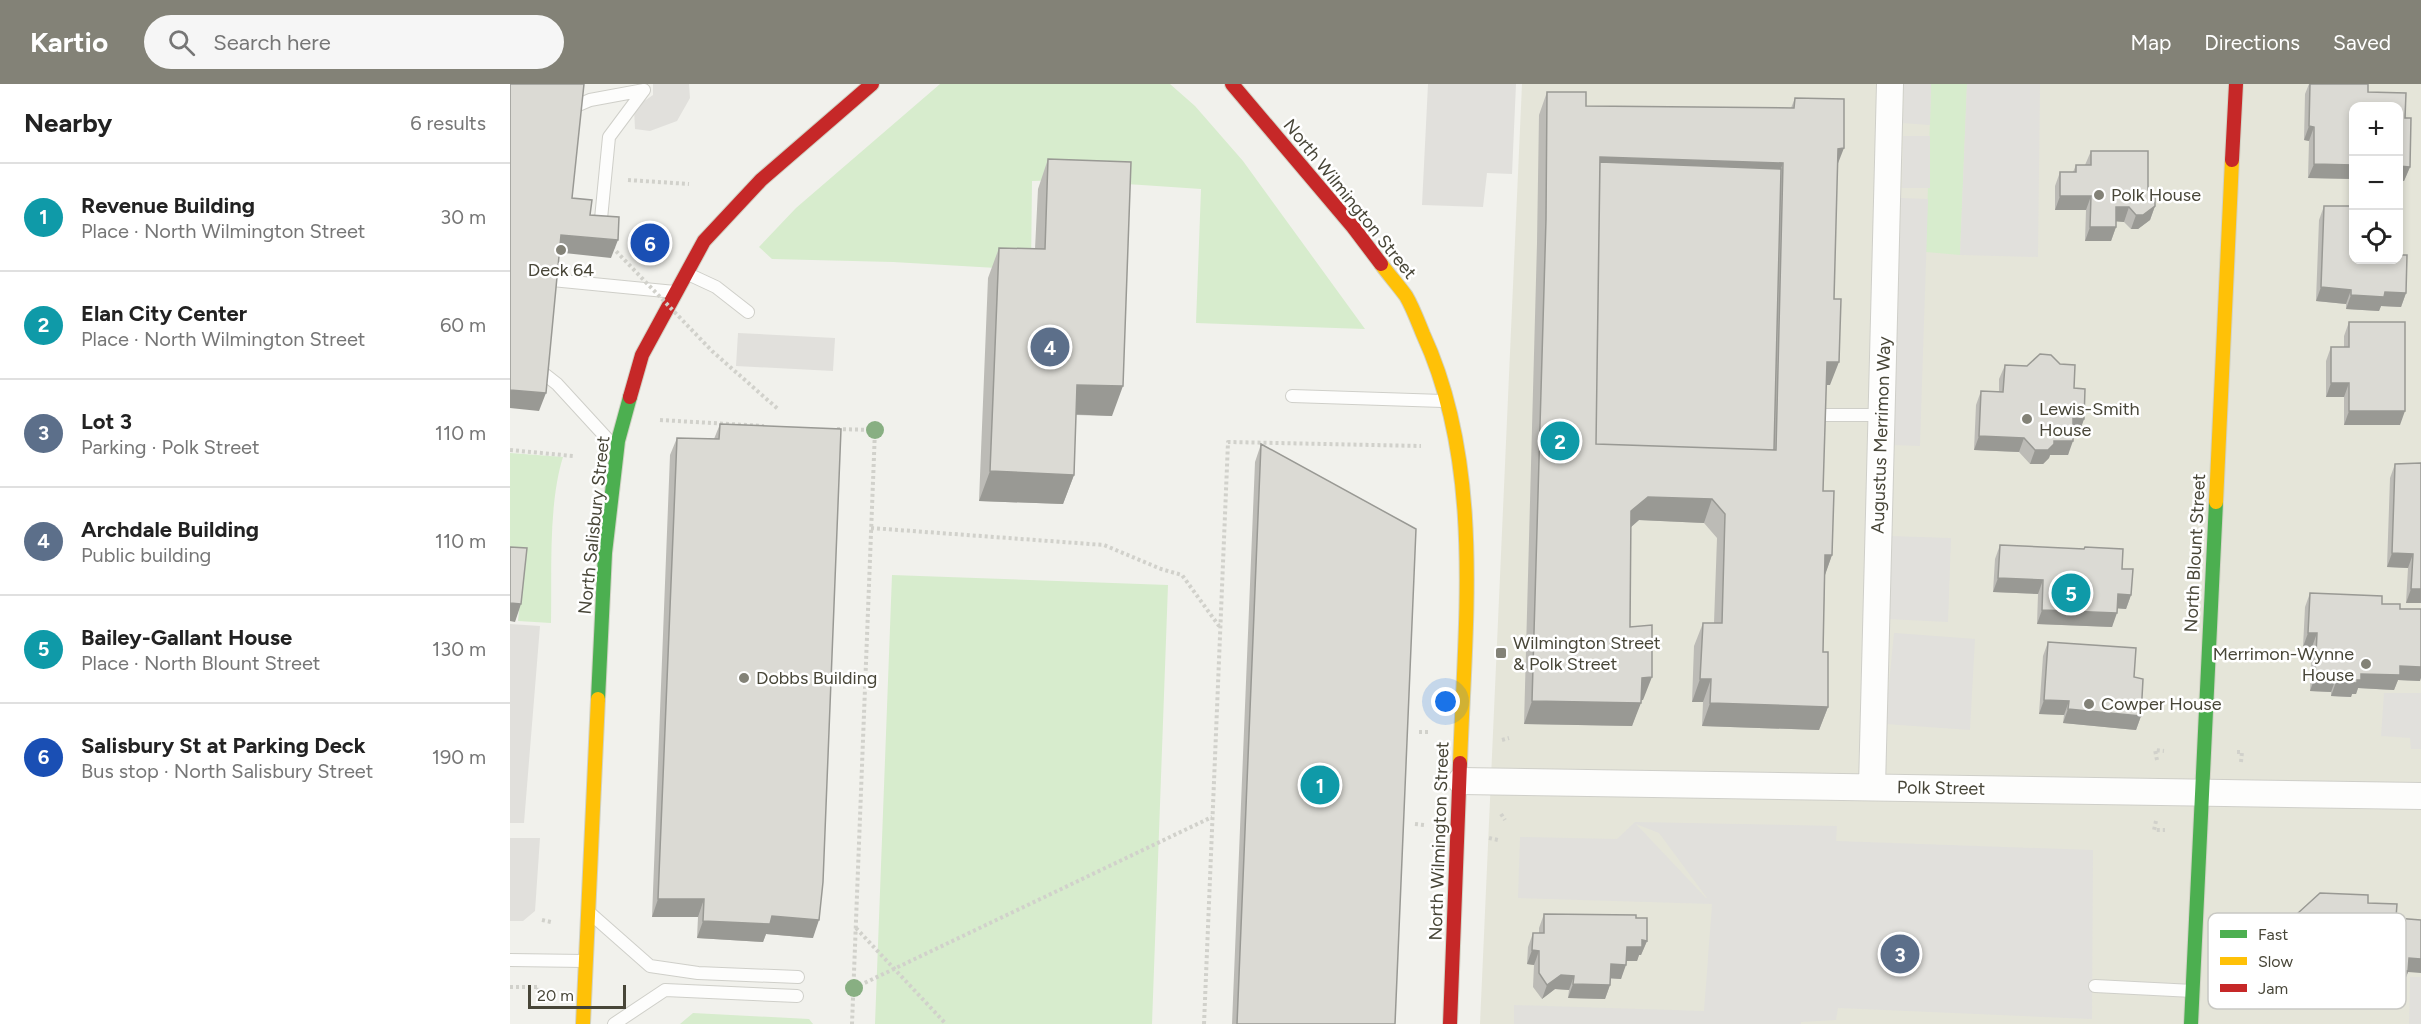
<!DOCTYPE html>
<meta charset="utf-8">
<style>
body{margin:0;font-family:Figtree,sans-serif;background:#f6f6f6;color:#222}
.controls{position:absolute;right:18px;top:18px;display:grid;overflow:hidden;border-radius:12px;box-shadow:0 3px 9px #0003}
.controls button{width:54px;height:54px;display:grid;place-items:center;padding:0;border:0;border-bottom:2px solid #e0e0e0;background:#fff;color:#222;font:30px sans-serif}
.scale{position:absolute;left:18px;bottom:15px;width:98px;box-sizing:border-box;padding-left:6px;border:3px solid #484638;border-top:0;font-size:16px;line-height:21px;white-space:nowrap;color:#484638;-webkit-text-stroke:4px #fff;paint-order:stroke}
.you{position:absolute;left:936px;top:618px;width:21px;height:21px;margin:-15px;border:4px solid #fff;border-radius:50%;background:#1a73e8;box-shadow:0 0 0 9px #1a73e833}
.badge{display:grid;place-items:center;width:39px;height:39px;border-radius:50%;background:#838277;color:#fff;font-size:20px;font-weight:700}
.pin{position:absolute;translate:-50% -50%;border:3px solid #fff;box-shadow:0 2px 6px #0006}
.list{margin:0;padding:0;list-style:none}
h2{display:flex;justify-content:space-between;align-items:center;height:78px;margin:0;padding:0 24px;font-size:26px}
h2 small{font-size:20px;font-weight:400;color:#767676}
.list li{display:grid;grid-template-columns:39px 1fr auto;gap:18px;align-items:center;box-sizing:border-box;height:108px;padding:0 24px;border-top:2px solid #e0e0e0}
.list b{display:block;font-size:22px;white-space:nowrap}
.list p{margin:0;font-size:20px;white-space:nowrap;color:#767676}
.list em{font-size:20px;font-style:normal;color:#767676}
.icon{flex:none;width:33px;height:33px;fill:none;stroke:currentColor;stroke-width:2;stroke-linecap:round;stroke-linejoin:round}
.map{position:relative;flex:none;width:1911px;height:940px;overflow:hidden}
header{display:flex;align-items:center;gap:36px;box-sizing:border-box;height:84px;padding:0 30px;background:#838277;color:#fff}
header strong{font-size:28px}
nav{display:flex;gap:33px;margin-inline-start:auto;font-size:21px}
.search{width:420px;height:54px;background:#f6f6f6;display:flex;align-items:center;gap:15px;box-sizing:border-box;padding:0 21px;border-radius:33px;color:#767676;font-size:22px}
main{display:flex}
aside{flex:1;background:#fff}
.map>svg:first-child{display:block}
</style>
<header>
<strong>Kartio</strong>
<div class="search"><svg class="icon" aria-label="search" viewBox="0 0 24 24"><circle cx="10" cy="10" r="6"/><path d="M15 15l6 6"/></svg>Search here</div>
<nav><a>Map</a><a>Directions</a><a>Saved</a></nav>
</header>
<main>
<aside>
<h2>Nearby<small>6 results</small></h2>
<ul class="list">
<li><span class="badge" style="background:#0f9aa8">1</span><div><b>Revenue Building</b><p>Place · North Wilmington Street</p></div><em>30 m</em></li>
<li><span class="badge" style="background:#0f9aa8">2</span><div><b>Elan City Center</b><p>Place · North Wilmington Street</p></div><em>60 m</em></li>
<li><span class="badge" style="background:#5c6f8a">3</span><div><b>Lot 3</b><p>Parking · Polk Street</p></div><em>110 m</em></li>
<li><span class="badge" style="background:#5c6f8a">4</span><div><b>Archdale Building</b><p>Public building</p></div><em>110 m</em></li>
<li><span class="badge" style="background:#0f9aa8">5</span><div><b>Bailey-Gallant House</b><p>Place · North Blount Street</p></div><em>130 m</em></li>
<li><span class="badge" style="background:#1a4fb4">6</span><div><b>Salisbury St at Parking Deck</b><p>Bus stop · North Salisbury Street</p></div><em>190 m</em></li>
</ul>
</aside>
<div class="map">
<svg width="1911" height="940" viewBox="0 0 1911 940">
<rect width="100%" height="100%" fill="#f1f1ec"/>
<!-- residential -->
<path fill="#e5e5d9" fill-rule="evenodd" d="M1012,0H1911V940H970ZM1844,22H1888V176H1844Z"/>
<!-- grass -->
<path fill="#d7eccd" d="M430,0H660L685,22L733,77L855,245L686,239L691,105L557,96L522,97L521,186L383,178L262,175L249,163L286,124Z
M1421,0H1457L1450,171L1416,168Z
M0,369L53,373C38,421 42,488 41,539L8,537L13,480L0,478Z
M382,491L658,501L642,940H365Z
M183,929L299,935L303,940H170Z"/>
<!-- parking -->
<path fill="#e1e0dc" fill-rule="evenodd" d="M143,0H179L180,14L167,37L140,47L125,45L124,24L143,11Z
M918,0H1006L1002,90L977,89L973,123L912,121Z
M1394,0H1421L1420,41L1393,39Z
M1457,0H1530L1528,173L1450,171Z
M1393,52H1420V104H1392Z
M1391,114L1418,115L1410,362L1383,361Z
M228,249L325,254L323,287L226,282Z
M1379,452L1441,454L1438,538L1376,535Z
M0,540L30,542L14,739H0Z
M1384,549L1465,555L1460,646L1375,640Z
M1874,609H1911V665H1901L1900,654L1871,652Z
M1125,738L1327,742L1326,757L1583,766L1582,935L1328,924L1326,936L1291,938V940H1004V921L1194,927L1202,820L1008,814L1010,753L1107,755ZM1126,740L1149,749L1197,814H1196Z
M0,754H30L25,827L13,837H0Z
M1900,893H1911V940H1899Z"/>
<g fill="none" stroke-linecap="round" stroke-linejoin="round">
<!-- lane casing -->
<g stroke="#cfcfc9" stroke-width="14">
<path id="lane" d="M66,22L80,16L134,6
M90,145L99,53L134,6
M178,190L206,203L238,228
M42,196L165,208
M33,289L47,300L103,361
M782,312L933,317
M1308,331H1371
M81,830L140,882L188,889L288,893
M0,876L75,877
M1585,902L1683,907
M104,940L155,906L287,912"/>
</g>
<!-- street casing -->
<g stroke="#cfcfc9" stroke-width="28">
<path id="street" d="M951,697L1911,712
M1362,703L1380,0"/>
</g>
<!-- fast casing -->
<g stroke="#d1d2c5" stroke-width="16">
<path id="fast" d="M88,615L95,469L108,357L120,313
M1681,940L1706,418"/>
</g>
<!-- slow casing -->
<g stroke="#d1d2c5" stroke-width="16">
<path id="slow" d="M871,180C879,191 888,201 896,212C903,224 908,238 913,250C974,382 955,538 950,679
M1706,418L1722,76
M73,940L88,615"/>
</g>
<!-- jam casing -->
<g stroke="#d1d2c5" stroke-width="16">
<path id="jam" d="M722,0L843,143L871,180
M1722,76L1726,0
M120,313L132,271L194,157L251,96L362,0
M940,940L950,679"/>
</g>
<!-- path -->
<path stroke="#d1d1cb" stroke-width="4" stroke-dasharray="3 3" stroke-linecap="butt" d="M118,96L179,100
M150,336L254,342
M327,345L365,346L342,940
M0,366L63,372
M361,444L594,461L651,485L672,491L709,542
M909,648H918
M992,656L999,654
M1727,668H1732L1731,678
M1647,676L1645,666L1654,667
M991,730L995,736
M1646,737L1644,746H1655
M905,740L914,741
M979,754L988,756
M32,836L41,838
M346,844L436,940
M0,903H29L28,908
M344,904L702,733
M694,940L718,358L911,362"/>
<!-- lane -->
<use href="#lane" stroke="#fdfdfc" stroke-width="12"/>
<!-- street -->
<use href="#street" stroke="#fdfdfc" stroke-width="26"/>
<!-- fast -->
<use href="#fast" stroke="#4caf50" stroke-width="14"/>
<!-- slow -->
<use href="#slow" stroke="#ffc107" stroke-width="14"/>
<!-- jam -->
<use href="#jam" stroke="#c62828" stroke-width="14"/>
<!-- path-bridge -->
<path stroke="#d1d1cb" stroke-width="4" stroke-dasharray="3 3" stroke-linecap="butt" d="M102,163L202,267L269,326"/>
</g>
<!-- trees -->
<g fill="#88af82">
<circle cx="365" cy="346" r="9"/>
<circle cx="344" cy="904" r="9"/>
</g>
<!-- wall -->
<path fill="#bcbbb6" d="M1799,0H1858V8L1896,9L1895,34H1901L1900,83L1894,97L1888,96V22H1844V95L1798,94L1799,57L1794,56L1795,10Z
M1037,8L1076,22L1281,24L1285,14L1327,82L1320,301H1316L1313,407L1322,471L1315,490L1313,568L1318,623L1309,646L1192,642L1193,618H1182L1184,562L1193,539H1204L1207,454L1194,439L1129,436L1121,443L1120,543L1133,616H1131L1122,642L1014,640L1027,159L1029,31Z
M1581,67L1638,106L1645,122L1640,136L1628,145H1621L1614,138L1606,137V143L1601,157H1575L1576,126H1545V102L1550,88H1563L1566,81H1575Z
M538,75L602,332L566,331L564,391L553,420L469,417L478,194L489,164L525,165L528,105Z
M1814,122L1896,209L1891,223L1871,222L1869,227L1836,225V220L1806,217L1809,136Z
M1839,238L1890,341H1834V313H1816V277L1821,263H1834V252Z
M1495,281L1564,304L1574,335L1569,349L1563,348L1558,371H1540L1539,374L1533,380H1520L1509,368L1464,366L1466,321L1471,307H1489V295Z
M210,340L303,854L256,850L253,858L187,854L188,833H142L160,371L167,354L204,355Z
M751,360L885,940H722L745,378Z
M1911,379V519H1896L1898,484L1877,483L1880,394L1885,380Z
M1490,461L1612,485L1621,511L1616,525L1607,524L1602,543L1527,540L1528,510L1483,508L1485,475Z
M1800,509L1872,520L1890,525L1910,597L1888,596L1884,606L1848,604L1846,610H1842L1841,613L1821,612V608L1800,607L1802,563H1793L1795,523Z
M1538,558L1624,593L1631,632L1626,646L1553,639L1554,631L1529,630L1533,572Z
M1858,819L1886,834L1898,888L1893,901L1878,900L1873,907H1859L1854,902L1855,896L1839,895L1836,902L1811,901L1791,919L1776,903L1781,889L1790,881L1791,864L1782,855L1783,843L1788,829Z
M1034,830L1126,834L1137,857L1131,871H1129L1127,877H1116L1111,895L1100,894V901L1095,915L1058,914L1059,906L1045,905L1032,915L1023,903L1024,881L1017,880L1018,863L1023,849H1029V844Z"/>
<!-- shaded-wall -->
<path fill="#999994" d="M1799,42L1804,43L1799,57L1794,56Z
M1334,64L1325,87L1328,65Z
M1090,73L1273,79L1265,102L1088,96Z
M1804,80L1844,81V95L1798,94Z
M1888,82L1900,83L1894,97L1888,96Z
M1550,112H1581L1576,126H1545Z
M1645,122L1640,136L1628,145H1621L1626,131Z
M1606,123H1619L1614,138L1601,137Z
M1580,143H1606L1601,157H1575Z
M51,151L108,156L101,174L45,168Z
M1811,203L1841,206L1836,220L1806,217Z
M1875,208L1896,209L1891,223L1871,222L1869,227L1836,225L1841,211Z
M1317,278H1329L1320,301H1309Z
M1821,299H1839L1834,313H1816Z
M567,301L613,302L602,332L557,330Z
M0,306L36,309L29,327L0,324Z
M1839,327H1895L1890,341H1834Z
M1563,334L1574,335L1569,349L1558,348Z
M1469,352L1514,354L1509,368L1464,366Z
M1544,357H1563L1558,371H1540L1539,374L1533,380H1520L1525,366Z
M480,387L564,391L553,420L469,417Z
M1138,413L1202,415L1194,439L1129,436L1113,450L1121,427Z
M1882,469L1903,470L1898,484L1877,483Z
M1315,471H1322L1314,494Z
M1488,494L1533,496L1528,510L1483,508Z
M1901,505H1911V519H1896Z
M1608,510L1621,511L1616,525L1603,524Z
M0,519L11,520L5,538L0,537Z
M1532,526L1607,529L1602,543L1527,540Z
M1798,549H1807L1802,563H1793Z
M1890,582L1911,583V594L1910,597L1888,596L1884,606L1848,604L1846,610H1842L1841,613L1821,612L1826,598L1851,590Z
M1142,593L1133,616L1123,617L1132,594Z
M1805,593L1826,594L1821,608L1800,607Z
M1190,595H1201L1193,618H1182Z
M1534,616L1559,617L1554,631L1529,630Z
M1022,617L1131,619L1122,642L1014,640Z
M1200,619L1318,623L1309,646L1192,642Z
M1558,625L1631,632L1626,646L1553,639Z
M148,815H194L188,833H142Z
M262,832L309,836L303,854L256,850L253,858L187,854L193,837Z
M1132,856L1137,857L1131,871H1129L1127,877H1112L1117,863Z
M1022,866L1029,867L1024,881L1017,880Z
M1899,874L1911,875V889L1898,888L1893,901L1878,900L1873,907H1859L1864,893Z
M1101,880L1116,881L1111,895L1095,894Z
M1841,881L1860,882L1855,896L1839,895L1836,902L1811,901L1791,919L1796,905L1816,887Z
M1051,891L1064,892L1059,906L1045,905L1032,915L1037,901Z
M1063,900L1100,901L1095,915L1058,914Z"/>
<!-- building -->
<path fill="#dbdad4" stroke="#999994" stroke-width="1.5" fill-rule="evenodd" d="M0,0H74L62,114L82,116L80,131L109,133L108,156L51,151L36,309L0,306Z
M1800,0H1858V8L1896,9L1895,34H1901L1900,83L1888,82V22H1844V81L1804,80V43L1799,42Z
M1037,8H1076V22L1284,24L1285,14L1334,15V64L1328,65L1324,215H1331L1329,278H1317L1313,407H1324L1322,471H1315L1313,568H1318V623L1200,619L1201,595H1190L1193,539H1212L1215,430L1202,415L1138,413L1121,427L1120,543L1142,541V593L1132,594L1131,619L1022,617L1036,135ZM1090,73L1273,79L1266,366L1086,360Z
M1581,67H1638V106L1645,114V122L1633,131H1626L1619,123H1606V143H1580L1581,112H1550V88H1566V81H1581Z
M538,75L621,78L613,302L567,301L564,391L480,387L489,164L535,165Z
M1090,78L1271,85L1264,366L1086,360Z
M1888,119H1891L1890,147H1888Z
M1814,122H1844V176H1888V171H1897L1896,209L1875,208L1874,213L1841,211V206L1811,203Z
M1839,238H1895V327H1839V299H1821V263H1839Z
M1530,270L1541,271L1550,280L1565,281L1564,304L1575,305L1574,335L1563,334V357H1544V360L1538,366H1525L1514,354L1469,352L1471,307L1493,308L1495,281L1517,282Z
M210,340L331,345L313,798L309,836L262,832L260,840L193,837L194,815H148L167,354L209,355Z
M751,360L906,445L885,940H727Z
M1911,379V505H1901L1903,470L1882,469L1885,380Z
M1490,461L1574,465L1575,463L1613,465L1612,485H1623L1621,511L1608,510L1607,529L1532,526L1533,496L1488,494Z
M0,463L17,464L11,520L0,519Z
M1800,509L1872,512V520H1890V525H1911V583L1890,582V591L1851,590V596H1847V599L1826,598V594L1805,593L1807,549H1798Z
M1538,558L1626,564L1624,593L1633,595L1631,632L1558,625L1559,617L1534,616Z
M1810,809L1858,811V819L1887,820L1886,834L1911,836V875L1899,874L1898,887L1883,886L1878,893H1864L1859,888L1860,882L1841,881V888L1816,887L1796,905L1781,889L1795,877L1796,850L1787,841L1788,829Z
M1034,830L1126,831V834H1137V857L1132,856V863H1117L1116,881L1101,880L1100,901L1063,900L1064,892L1051,891L1037,901L1029,889V867L1022,866L1023,849H1034Z"/>
<!-- markers -->
<g fill="#838277" stroke="#fff" stroke-width="2">
<circle cx="1589" cy="111" r="6"/>
<circle cx="51" cy="166" r="6"/>
<circle cx="1517" cy="335" r="6"/>
<rect x="985" y="563" width="12" height="12" rx="3"/>
<circle cx="1856" cy="580" r="6"/>
<circle cx="234" cy="594" r="6"/>
<circle cx="1579" cy="620" r="6"/>
</g>
<g text-anchor="middle" dominant-baseline="central" stroke-width="5" stroke-linejoin="round" paint-order="stroke">
<!-- poi labels -->
<g font-size="18" fill="#484638" stroke="#fff" text-anchor="start">
<text x="1601" y="111">Polk House</text>
<text x="51" y="186" text-anchor="middle">Deck 64</text>
<text x="1529" y="325">Lewis-Smith<tspan x="1529" dy="21">House</tspan></text>
<text x="1003" y="559">Wilmington Street<tspan x="1003" dy="21">&amp; Polk Street</tspan></text>
<text x="1844" y="570" text-anchor="end">Merrimon-Wynne<tspan x="1844" dy="21">House</tspan></text>
<text x="246" y="594">Dobbs Building</text>
<text x="1591" y="620">Cowper House</text>
</g>
<!-- street labels -->
<g font-size="18" fill="#484638" stroke="#fff">
<text transform="translate(840 115) rotate(51)">North Wilmington Street</text>
<text transform="translate(1371 351) rotate(-88)">Augustus Merrimon Way</text>
<text transform="translate(84 441) rotate(-84)">North Salisbury Street</text>
<text transform="translate(1685 469) rotate(-87)">North Blount Street</text>
<text transform="translate(1431 704) rotate(1)">Polk Street</text>
<text transform="translate(929 757) rotate(-88)">North Wilmington Street</text>
</g>
</g>
<!-- legend -->
<rect x="1698" y="829" width="198" height="96" rx="9" fill="#fff" stroke="#c8c8c3" stroke-width="1.5"/>
<rect x="1710" y="846" width="27" height="8" fill="#4caf50"/>
<rect x="1710" y="873" width="27" height="8" fill="#ffc107"/>
<rect x="1710" y="900" width="27" height="8" fill="#c62828"/>
<g font-size="16" fill="#484638">
<text x="1748" y="856">Fast</text>
<text x="1748" y="883">Slow</text>
<text x="1748" y="910">Jam</text>
</g>
</svg>
<div class="controls">
<button>+</button>
<button>−</button>
<button><svg class="icon" aria-label="locate" viewBox="0 0 24 24"><circle cx="12" cy="12" r="6"/><path d="M12 2v4M12 18v4M2 12h4M18 12h4"/></svg></button>
</div>
<div class="scale">20 m</div>
<div class="you"></div>
<div class="pin badge" style="left:810px;top:701px;background:#0f9aa8">1</div>
<div class="pin badge" style="left:1050px;top:357px;background:#0f9aa8">2</div>
<div class="pin badge" style="left:1390px;top:870px;background:#5c6f8a">3</div>
<div class="pin badge" style="left:540px;top:263px;background:#5c6f8a">4</div>
<div class="pin badge" style="left:1561px;top:509px;background:#0f9aa8">5</div>
<div class="pin badge" style="left:140px;top:159px;background:#1a4fb4">6</div>
</div>
</main>
